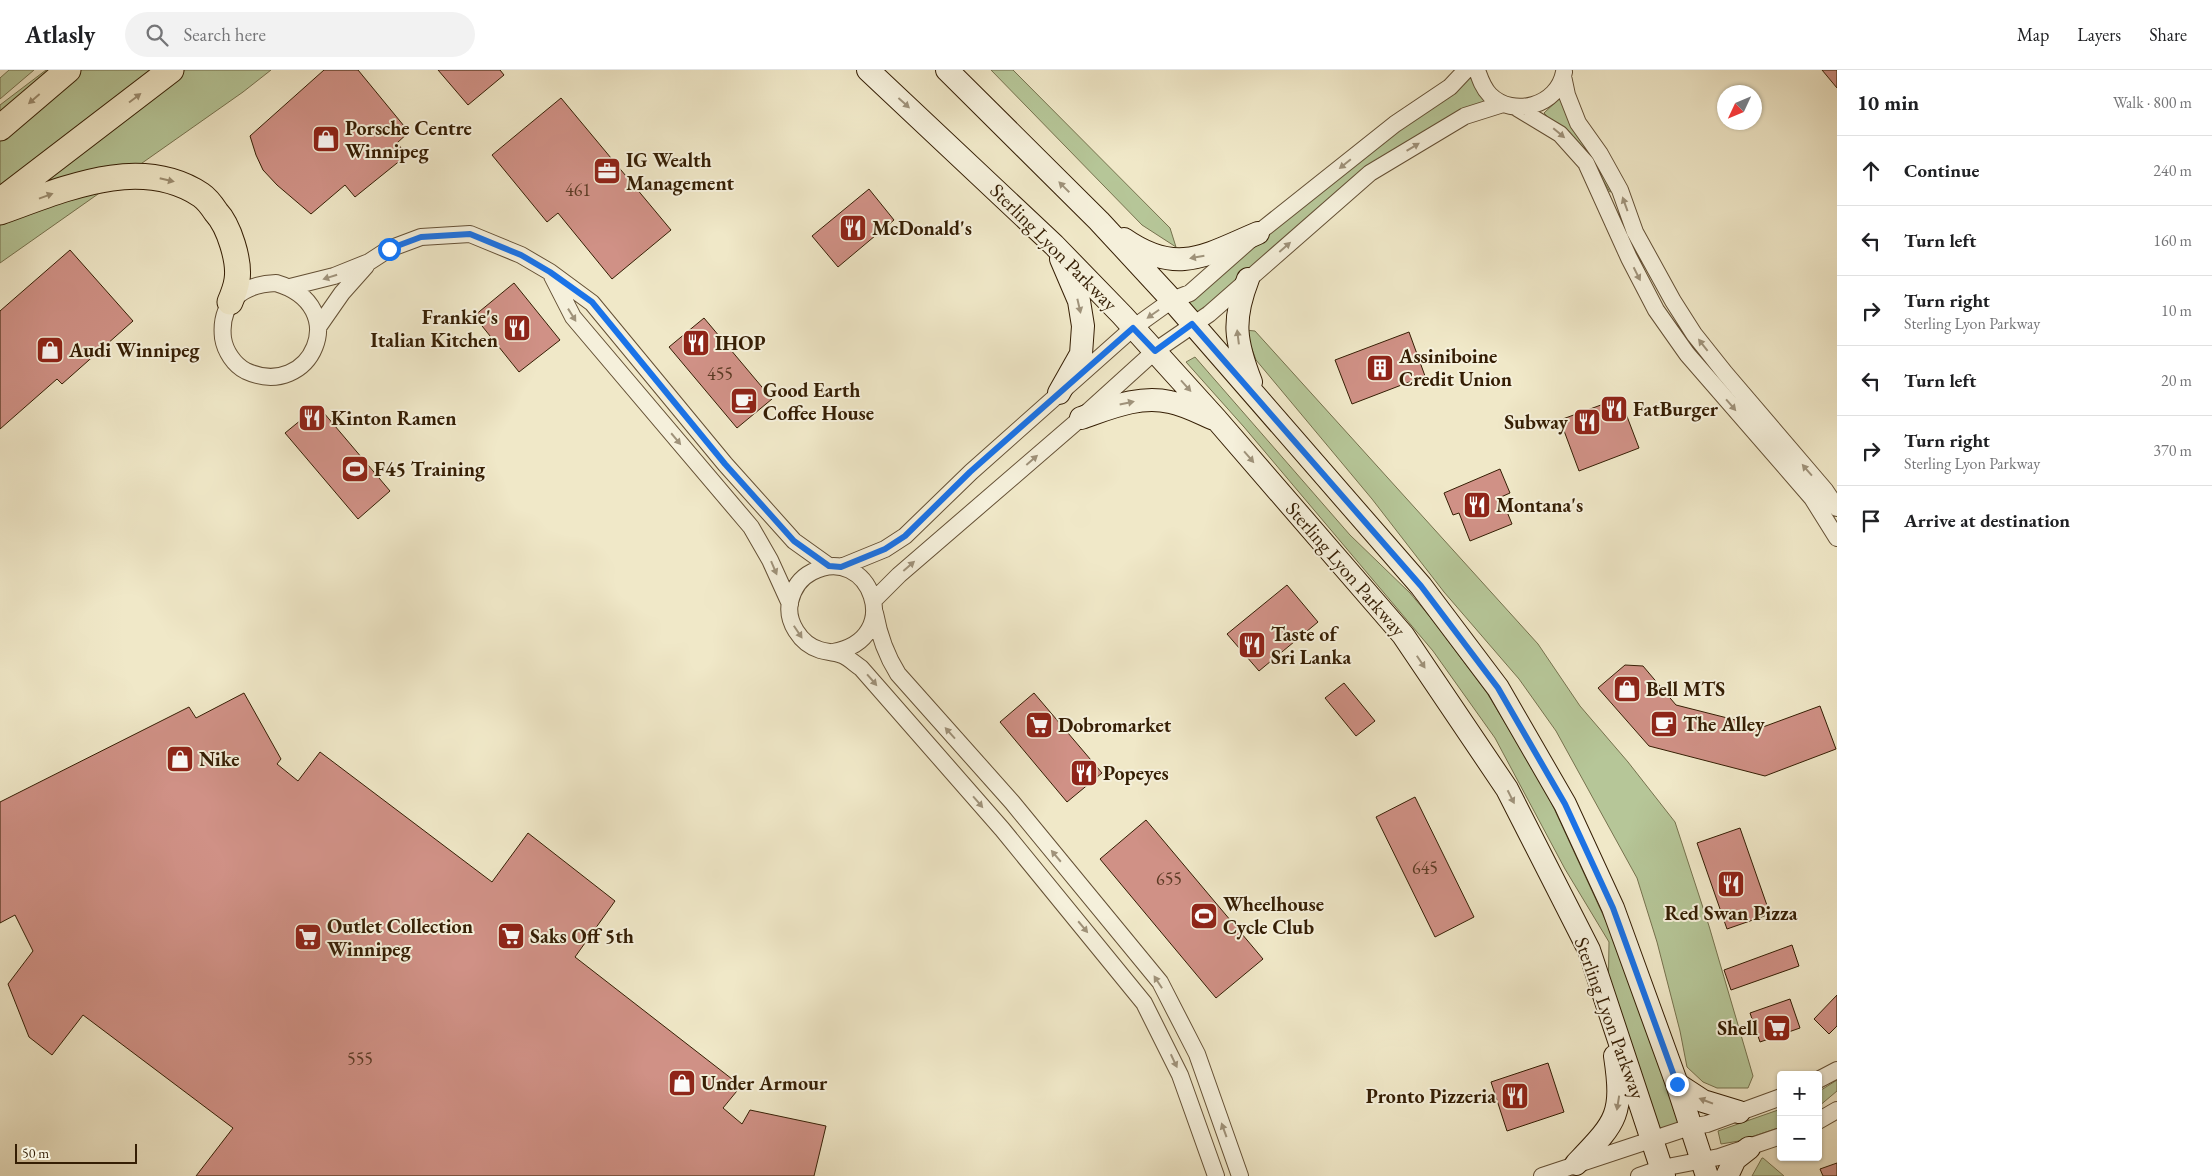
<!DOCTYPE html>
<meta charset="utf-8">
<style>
body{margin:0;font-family:"EB Garamond",serif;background:#f2f2f2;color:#202124}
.controls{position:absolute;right:15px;bottom:15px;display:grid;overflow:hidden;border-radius:5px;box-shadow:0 1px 4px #0004}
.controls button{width:45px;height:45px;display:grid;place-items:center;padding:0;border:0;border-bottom:1px solid #e0e0e0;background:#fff;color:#202124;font:25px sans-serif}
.compass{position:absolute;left:1717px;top:15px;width:45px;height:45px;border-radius:50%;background:#fff;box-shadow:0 1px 4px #0004;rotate:226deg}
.scale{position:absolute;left:15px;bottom:12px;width:122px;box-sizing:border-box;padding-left:5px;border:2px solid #351e04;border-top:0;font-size:14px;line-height:18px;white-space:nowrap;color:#351e04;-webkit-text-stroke:4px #f5f0db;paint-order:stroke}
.stop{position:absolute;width:15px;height:15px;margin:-11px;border:4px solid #1a73e8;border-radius:50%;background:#fff}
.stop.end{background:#1a73e8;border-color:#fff;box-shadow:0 1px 5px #0008}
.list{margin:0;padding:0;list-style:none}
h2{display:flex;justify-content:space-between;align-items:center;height:65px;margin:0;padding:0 20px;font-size:21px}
h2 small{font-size:16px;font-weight:400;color:#757577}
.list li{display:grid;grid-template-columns:32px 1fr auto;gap:15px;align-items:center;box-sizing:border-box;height:70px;padding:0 20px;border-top:1px solid #e0e0e0}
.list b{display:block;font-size:19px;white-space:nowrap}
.list p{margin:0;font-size:16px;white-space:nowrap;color:#757577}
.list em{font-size:16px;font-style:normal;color:#757577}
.icon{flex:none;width:28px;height:28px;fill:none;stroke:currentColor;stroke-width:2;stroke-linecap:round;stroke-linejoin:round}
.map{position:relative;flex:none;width:1837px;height:1106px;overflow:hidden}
header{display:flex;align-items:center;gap:30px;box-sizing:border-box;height:70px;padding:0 25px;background:#fff;border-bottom:1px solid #e0e0e0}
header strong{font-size:24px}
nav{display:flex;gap:28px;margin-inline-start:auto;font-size:18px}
.search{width:350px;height:45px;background:#f2f2f2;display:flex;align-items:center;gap:12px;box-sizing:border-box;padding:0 18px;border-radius:28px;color:#757577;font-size:19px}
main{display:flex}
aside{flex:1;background:#fff}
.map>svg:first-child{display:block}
</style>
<header>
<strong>Atlasly</strong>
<div class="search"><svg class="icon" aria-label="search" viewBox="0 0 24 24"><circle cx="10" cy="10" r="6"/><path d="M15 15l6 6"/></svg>Search here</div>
<nav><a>Map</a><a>Layers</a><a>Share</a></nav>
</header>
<main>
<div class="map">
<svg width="1837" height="1106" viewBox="0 0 1837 1106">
<rect width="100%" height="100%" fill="#f0e8c8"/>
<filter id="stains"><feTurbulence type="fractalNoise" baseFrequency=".004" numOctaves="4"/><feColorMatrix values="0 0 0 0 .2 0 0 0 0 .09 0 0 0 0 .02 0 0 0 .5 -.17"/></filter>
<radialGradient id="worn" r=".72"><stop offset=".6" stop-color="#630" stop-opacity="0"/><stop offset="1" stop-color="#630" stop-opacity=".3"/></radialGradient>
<!-- green -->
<path fill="#b6c698" stroke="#76724e" d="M9,0H34L0,29V8Z
M46,0H271L243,22L0,193V35Z
M991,0H1013L1170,158L1176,177L1142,155Z
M1466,0L1496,30L1370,103L1192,254L1172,230Z
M1560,28L1578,64L1614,120L1610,122L1592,92L1544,43Z
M1245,260L1255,261L1538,574L1580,636L1628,692L1675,752L1709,856L1753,1006L1748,1018H1717L1703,1012L1687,997L1680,961L1657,872L1637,808L1556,661L1519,609L1444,522L1372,429L1256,290Z
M1195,287L1350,465L1410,523L1431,548L1487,623L1546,721L1615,871L1690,1057L1653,1069L1608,933L1609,872L1565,799L1495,668L1433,581L1244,357L1186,292Z
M1837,1010V1021L1818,1037V1022Z
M1781,1039V1057L1739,1071L1721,1074L1718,1061Z
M1762,1088H1763L1784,1106H1752Z"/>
<!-- building -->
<path fill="#d09186" stroke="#351e04" d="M324,0H358L409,62L397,73L407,85L355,127L345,115L311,144L277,115L263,100L256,85L250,66Z
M438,0H500L504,5L468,35Z
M1822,0H1837V18Z
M561,28L671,160L612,209L558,143L547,152L492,85Z
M869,119L894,150L838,197L812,166Z
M70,180L133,251L62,314L57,309L0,359V241Z
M514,213L560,270L519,302L474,246Z
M704,248L772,329L737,358L669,277Z
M1409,262L1425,306L1352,334L1335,290Z
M1620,328L1639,378L1579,401L1560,350Z
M318,336L390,421L358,449L285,363Z
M1500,399L1510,423L1501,427L1512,454L1470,471L1459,443L1453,445L1444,423Z
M1287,515L1318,552L1259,601L1227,564Z
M1625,595L1643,596L1676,635L1763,657L1820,636L1836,679L1765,706L1649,676L1598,618Z
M1344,613L1375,651L1356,666L1325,628Z
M244,623L281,689L277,694L298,711L320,682L492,812L528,763L615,831L575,887L741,1016L723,1038L742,1054L750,1040L826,1056L814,1106H196L233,1058L83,945L52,985L29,967L8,914L33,881L15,845L0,853V732L189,637L196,648Z
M1034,623L1102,703L1067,732L1000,652Z
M1415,727L1474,847L1435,867L1376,747Z
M1146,750L1263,889L1216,928L1100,789Z
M1740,758L1770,844L1727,859L1697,773Z
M1792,875L1799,896L1731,920L1724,900Z
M1837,925V956L1829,964L1814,949Z
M1790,929L1800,958L1760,972L1750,943Z
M1548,993L1564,1042L1507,1061L1491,1012Z
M1837,1093V1106H1823L1820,1099Z"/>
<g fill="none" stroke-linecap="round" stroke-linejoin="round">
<!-- minor casing -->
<g stroke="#645035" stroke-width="18">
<path id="minor" d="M1477,0C1480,9 1483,18 1490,25C1513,48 1558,36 1564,2
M1563,6L1567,25L1578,53L1600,84L1620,120L1635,162L1673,231L1694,264L1725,303L1825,420L1837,438
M1517,38L1560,64L1586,93L1629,188L1656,240L1687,284L1812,428L1837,468
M552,206L573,247L751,457L770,490L790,534
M276,213C354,236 311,331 246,301C234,295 225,281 223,268C219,232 243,214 276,213Z
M290,217L334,206L369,192L389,179L421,167L470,164L521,185L550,202L592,233L725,394L794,471L829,496
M319,256L342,223L366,196
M841,497L885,479L905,466L971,402L1133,258L1172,230L1190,223L1258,163L1395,54L1450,17L1466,0
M874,530L899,505L1081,348L1155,281L1209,244L1370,103L1465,46L1503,34
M875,543C879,565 886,585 898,604L1012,732L1160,912L1197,984L1240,1106
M833,582C907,569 869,472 812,502C800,508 793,519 790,532C786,551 800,574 820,580C827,582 834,582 842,585C849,588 855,594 861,598L1002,759L1144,933L1180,1005L1216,1106
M1818,1010L1837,1000
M1818,1051L1837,1040
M1542,1106L1690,1057L1707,1054L1781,1027
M1639,1106L1662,1098L1719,1087L1781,1066"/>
</g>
<!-- secondary casing -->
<g stroke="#351e04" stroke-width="24">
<path id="secondary" d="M868,0L1054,175L1122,245L1217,350L1403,565L1507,719L1589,880L1664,1106
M947,0L1099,151L1172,230L1421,516L1498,618L1565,734L1613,838L1677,1014L1707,1106
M1124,169C1177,206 1206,185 1258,163
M1248,209C1232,250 1235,271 1251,312
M1059,323L1081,284L1083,256L1079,231L1061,189
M1081,348C1110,338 1139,325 1170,332C1185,335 1200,343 1214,349
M1677,1014L1703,1031L1739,1042
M1576,1094C1616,1052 1624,1046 1615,986
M1727,1106L1735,1089L1749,1078"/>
</g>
<!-- primary casing -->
<g stroke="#351e04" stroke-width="27">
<path id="primary" d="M0,58L68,0
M0,131L171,0
M0,142C62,120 139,84 201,125C207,129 212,136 216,142C229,156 240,191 237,210C236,217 233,225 230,232"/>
</g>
<!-- minor -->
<use href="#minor" stroke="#f5f0db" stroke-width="16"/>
<!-- secondary -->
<use href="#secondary" stroke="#f5f0db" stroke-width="22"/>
<!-- primary -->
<use href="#primary" stroke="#f0e8c8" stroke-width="25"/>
</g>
<!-- one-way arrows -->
<defs><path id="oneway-solid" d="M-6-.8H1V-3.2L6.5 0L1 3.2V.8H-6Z" transform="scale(1.25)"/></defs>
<g fill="#9c8d70">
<use href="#oneway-solid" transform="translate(135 28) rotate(-37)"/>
<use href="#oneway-solid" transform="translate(34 29) rotate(139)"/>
<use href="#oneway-solid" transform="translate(167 110) rotate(13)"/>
<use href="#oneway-solid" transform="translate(46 126) rotate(-20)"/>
</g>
<g fill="#9f927a">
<use href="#oneway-solid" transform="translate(904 33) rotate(42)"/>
<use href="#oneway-solid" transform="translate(1559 63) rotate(40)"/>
<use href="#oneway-solid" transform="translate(1413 77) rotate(-31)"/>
<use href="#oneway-solid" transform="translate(1345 94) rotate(141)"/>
<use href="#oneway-solid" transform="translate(1064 117) rotate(-135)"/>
<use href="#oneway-solid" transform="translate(1625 134) rotate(-110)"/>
<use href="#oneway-solid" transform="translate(1285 177) rotate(-41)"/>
<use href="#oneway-solid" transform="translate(1197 187) rotate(170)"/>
<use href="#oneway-solid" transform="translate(1637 204) rotate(63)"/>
<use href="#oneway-solid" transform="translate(330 207) rotate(162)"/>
<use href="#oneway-solid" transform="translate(1079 236) rotate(77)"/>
<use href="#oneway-solid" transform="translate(1153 244) rotate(145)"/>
<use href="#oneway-solid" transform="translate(572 245) rotate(58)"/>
<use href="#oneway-solid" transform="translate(1238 267) rotate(-97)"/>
<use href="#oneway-solid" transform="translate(1703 275) rotate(-128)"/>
<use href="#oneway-solid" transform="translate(1186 316) rotate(48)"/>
<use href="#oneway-solid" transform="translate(1127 333) rotate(-12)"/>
<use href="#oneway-solid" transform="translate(1731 335) rotate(49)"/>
<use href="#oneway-solid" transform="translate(676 369) rotate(50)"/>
<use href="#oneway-solid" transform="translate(1249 387) rotate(49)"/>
<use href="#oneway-solid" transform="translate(1032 390) rotate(-41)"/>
<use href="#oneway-solid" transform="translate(1807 400) rotate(-131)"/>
<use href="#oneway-solid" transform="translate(909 496) rotate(-41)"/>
<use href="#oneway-solid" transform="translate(774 498) rotate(67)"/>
<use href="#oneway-solid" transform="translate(798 562) rotate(56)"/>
<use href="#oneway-solid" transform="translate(1421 592) rotate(56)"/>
<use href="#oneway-solid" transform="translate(872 610) rotate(49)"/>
<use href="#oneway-solid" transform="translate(950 663) rotate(-132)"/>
<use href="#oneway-solid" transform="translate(1511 727) rotate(63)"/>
<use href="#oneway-solid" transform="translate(978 732) rotate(49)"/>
<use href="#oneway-solid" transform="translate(1056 786) rotate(-130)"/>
<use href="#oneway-solid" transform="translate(1083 857) rotate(50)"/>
<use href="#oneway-solid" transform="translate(1158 912) rotate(-123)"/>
<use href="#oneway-solid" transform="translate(1174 991) rotate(65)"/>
<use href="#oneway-solid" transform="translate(1706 1031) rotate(-159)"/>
<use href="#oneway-solid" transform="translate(1618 1033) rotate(99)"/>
<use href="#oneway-solid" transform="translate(1224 1060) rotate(-110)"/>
</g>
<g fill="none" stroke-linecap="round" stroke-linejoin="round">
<!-- route -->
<path stroke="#1a73e8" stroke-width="6" d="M389,179L421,167L470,164L521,185L550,202L592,232L725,394L794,471L829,496L841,497L885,479L905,466L970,402L1133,258L1155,281L1192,254L1421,516L1498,618L1565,734L1613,838L1677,1014"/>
</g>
<!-- icons -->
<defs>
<g id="shop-square" transform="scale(1.4375)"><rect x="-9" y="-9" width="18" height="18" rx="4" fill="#8f2418" stroke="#f5f0db"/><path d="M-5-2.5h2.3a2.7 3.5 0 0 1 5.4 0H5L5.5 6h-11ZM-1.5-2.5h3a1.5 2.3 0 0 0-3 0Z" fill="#fff"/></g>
<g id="office-square" transform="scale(1.4375)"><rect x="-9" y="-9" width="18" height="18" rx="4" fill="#8f2418" stroke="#f5f0db"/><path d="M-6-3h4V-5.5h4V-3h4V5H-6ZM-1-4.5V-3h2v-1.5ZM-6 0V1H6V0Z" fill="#fff"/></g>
<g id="restaurant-square" transform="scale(1.4375)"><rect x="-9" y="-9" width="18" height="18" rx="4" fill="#8f2418" stroke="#f5f0db"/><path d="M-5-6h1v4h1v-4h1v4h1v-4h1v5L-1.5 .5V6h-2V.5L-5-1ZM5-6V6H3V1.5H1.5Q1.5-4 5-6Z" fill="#fff"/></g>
<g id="building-square" transform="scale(1.4375)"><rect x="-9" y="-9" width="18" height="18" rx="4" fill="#8f2418" stroke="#f5f0db"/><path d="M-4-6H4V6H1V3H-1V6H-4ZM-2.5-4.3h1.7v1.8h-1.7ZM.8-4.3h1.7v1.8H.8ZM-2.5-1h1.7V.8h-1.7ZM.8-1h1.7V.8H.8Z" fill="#fff"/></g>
<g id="cafe-square" transform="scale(1.4375)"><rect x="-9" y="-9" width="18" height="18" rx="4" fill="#8f2418" stroke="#f5f0db"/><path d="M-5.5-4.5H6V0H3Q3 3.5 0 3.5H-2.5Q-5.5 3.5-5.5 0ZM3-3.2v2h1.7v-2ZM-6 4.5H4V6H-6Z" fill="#fff"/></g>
<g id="stadium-square" transform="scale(1.4375)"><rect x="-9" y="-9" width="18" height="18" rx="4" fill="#8f2418" stroke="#f5f0db"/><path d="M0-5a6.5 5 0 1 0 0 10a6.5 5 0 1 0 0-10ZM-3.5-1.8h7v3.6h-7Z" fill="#fff"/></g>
<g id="supermarket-square" transform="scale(1.4375)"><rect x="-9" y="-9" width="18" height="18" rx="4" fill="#8f2418" stroke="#f5f0db"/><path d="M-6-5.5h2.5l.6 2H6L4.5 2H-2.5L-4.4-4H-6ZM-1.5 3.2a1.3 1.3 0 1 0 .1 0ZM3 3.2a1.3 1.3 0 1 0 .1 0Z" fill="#fff"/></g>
</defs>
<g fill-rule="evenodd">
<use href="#shop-square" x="326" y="69"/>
<use href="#office-square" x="607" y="101"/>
<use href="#restaurant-square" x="853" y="158"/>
<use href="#restaurant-square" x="517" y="258"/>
<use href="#restaurant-square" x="696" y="273"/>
<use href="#shop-square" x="50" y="280"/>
<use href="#building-square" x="1380" y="298"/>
<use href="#cafe-square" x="744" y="331"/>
<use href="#restaurant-square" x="1614" y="339"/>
<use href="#restaurant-square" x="312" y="348"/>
<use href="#restaurant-square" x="1587" y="352"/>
<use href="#stadium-square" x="355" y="399"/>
<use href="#restaurant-square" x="1477" y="435"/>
<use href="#restaurant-square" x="1252" y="575"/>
<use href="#shop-square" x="1627" y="619"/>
<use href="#cafe-square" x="1664" y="654"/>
<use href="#supermarket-square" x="1039" y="655"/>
<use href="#shop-square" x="180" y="689"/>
<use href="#restaurant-square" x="1084" y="703"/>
<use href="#restaurant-square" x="1731" y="814"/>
<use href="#stadium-square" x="1204" y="846"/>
<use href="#supermarket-square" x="511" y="866"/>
<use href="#supermarket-square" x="308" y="867"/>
<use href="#supermarket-square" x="1777" y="958"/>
<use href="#shop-square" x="682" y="1013"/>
<use href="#restaurant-square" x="1515" y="1026"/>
</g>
<g text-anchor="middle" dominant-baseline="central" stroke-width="4" stroke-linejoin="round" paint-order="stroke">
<!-- number labels -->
<g font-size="18" fill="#5c3b24">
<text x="578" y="119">461</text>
<text x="720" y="303">455</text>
<text x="1425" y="797">645</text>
<text x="1169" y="808">655</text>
<text x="360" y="988">555</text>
</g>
<!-- poi labels -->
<g font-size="20" font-weight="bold" fill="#351e04" stroke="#f5f0db" text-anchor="start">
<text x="345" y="58">Porsche Centre<tspan x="345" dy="23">Winnipeg</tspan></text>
<text x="626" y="90">IG Wealth<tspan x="626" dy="23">Management</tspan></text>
<text x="872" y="158">McDonald's</text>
<text x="498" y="247" text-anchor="end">Frankie's<tspan x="498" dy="23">Italian Kitchen</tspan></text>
<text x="715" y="273">IHOP</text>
<text x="69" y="280">Audi Winnipeg</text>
<text x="1399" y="286">Assiniboine<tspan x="1399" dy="23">Credit Union</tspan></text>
<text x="763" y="320">Good Earth<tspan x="763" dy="23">Coffee House</tspan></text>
<text x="1633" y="339">FatBurger</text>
<text x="331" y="348">Kinton Ramen</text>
<text x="1568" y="352" text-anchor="end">Subway</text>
<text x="374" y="399">F45 Training</text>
<text x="1496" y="435">Montana's</text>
<text x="1271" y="564">Taste of<tspan x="1271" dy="23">Sri Lanka</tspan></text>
<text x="1646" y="619">Bell MTS</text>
<text x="1683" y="654">The Alley</text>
<text x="1058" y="655">Dobromarket</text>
<text x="199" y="689">Nike</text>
<text x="1103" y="703">Popeyes</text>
<text x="1223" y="834">Wheelhouse<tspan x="1223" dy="23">Cycle Club</tspan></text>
<text x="1731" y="843" text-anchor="middle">Red Swan Pizza</text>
<text x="327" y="856">Outlet Collection<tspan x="327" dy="23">Winnipeg</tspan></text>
<text x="530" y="866">Saks Off 5th</text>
<text x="1758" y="958" text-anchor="end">Shell</text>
<text x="701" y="1013">Under Armour</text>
<text x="1496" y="1026" text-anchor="end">Pronto Pizzeria</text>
</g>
<!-- street labels -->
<g font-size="20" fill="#351e04" stroke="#f5f0db">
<text transform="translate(1054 177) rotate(45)">Sterling Lyon Parkway</text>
<text transform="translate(1346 499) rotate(49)">Sterling Lyon Parkway</text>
<text transform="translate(1610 948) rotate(70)">Sterling Lyon Parkway</text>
</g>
</g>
<rect width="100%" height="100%" filter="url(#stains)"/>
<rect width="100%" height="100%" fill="url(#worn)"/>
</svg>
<div class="controls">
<button>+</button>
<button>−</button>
</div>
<svg class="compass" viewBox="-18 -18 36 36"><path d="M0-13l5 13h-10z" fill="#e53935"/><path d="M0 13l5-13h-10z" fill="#757577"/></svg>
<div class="scale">50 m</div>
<div class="stop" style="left:389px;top:179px"></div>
<div class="stop end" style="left:1677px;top:1014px"></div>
</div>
<aside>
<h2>10 min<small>Walk · 800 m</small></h2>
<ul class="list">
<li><svg class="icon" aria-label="ahead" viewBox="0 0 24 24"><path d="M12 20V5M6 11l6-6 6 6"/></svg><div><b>Continue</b></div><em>240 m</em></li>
<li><svg class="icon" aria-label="left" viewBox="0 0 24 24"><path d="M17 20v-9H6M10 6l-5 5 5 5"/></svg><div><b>Turn left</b></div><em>160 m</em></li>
<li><svg class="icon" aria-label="right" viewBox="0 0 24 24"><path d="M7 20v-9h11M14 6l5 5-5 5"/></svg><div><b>Turn right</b><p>Sterling Lyon Parkway</p></div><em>10 m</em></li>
<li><svg class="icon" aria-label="left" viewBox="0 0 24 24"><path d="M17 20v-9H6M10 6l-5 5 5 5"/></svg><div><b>Turn left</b></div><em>20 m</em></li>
<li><svg class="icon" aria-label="right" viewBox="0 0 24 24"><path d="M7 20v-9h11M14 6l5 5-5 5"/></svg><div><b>Turn right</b><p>Sterling Lyon Parkway</p></div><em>370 m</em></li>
<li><svg class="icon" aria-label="arrive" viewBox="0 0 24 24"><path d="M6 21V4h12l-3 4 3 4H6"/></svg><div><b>Arrive at destination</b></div></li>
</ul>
</aside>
</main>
